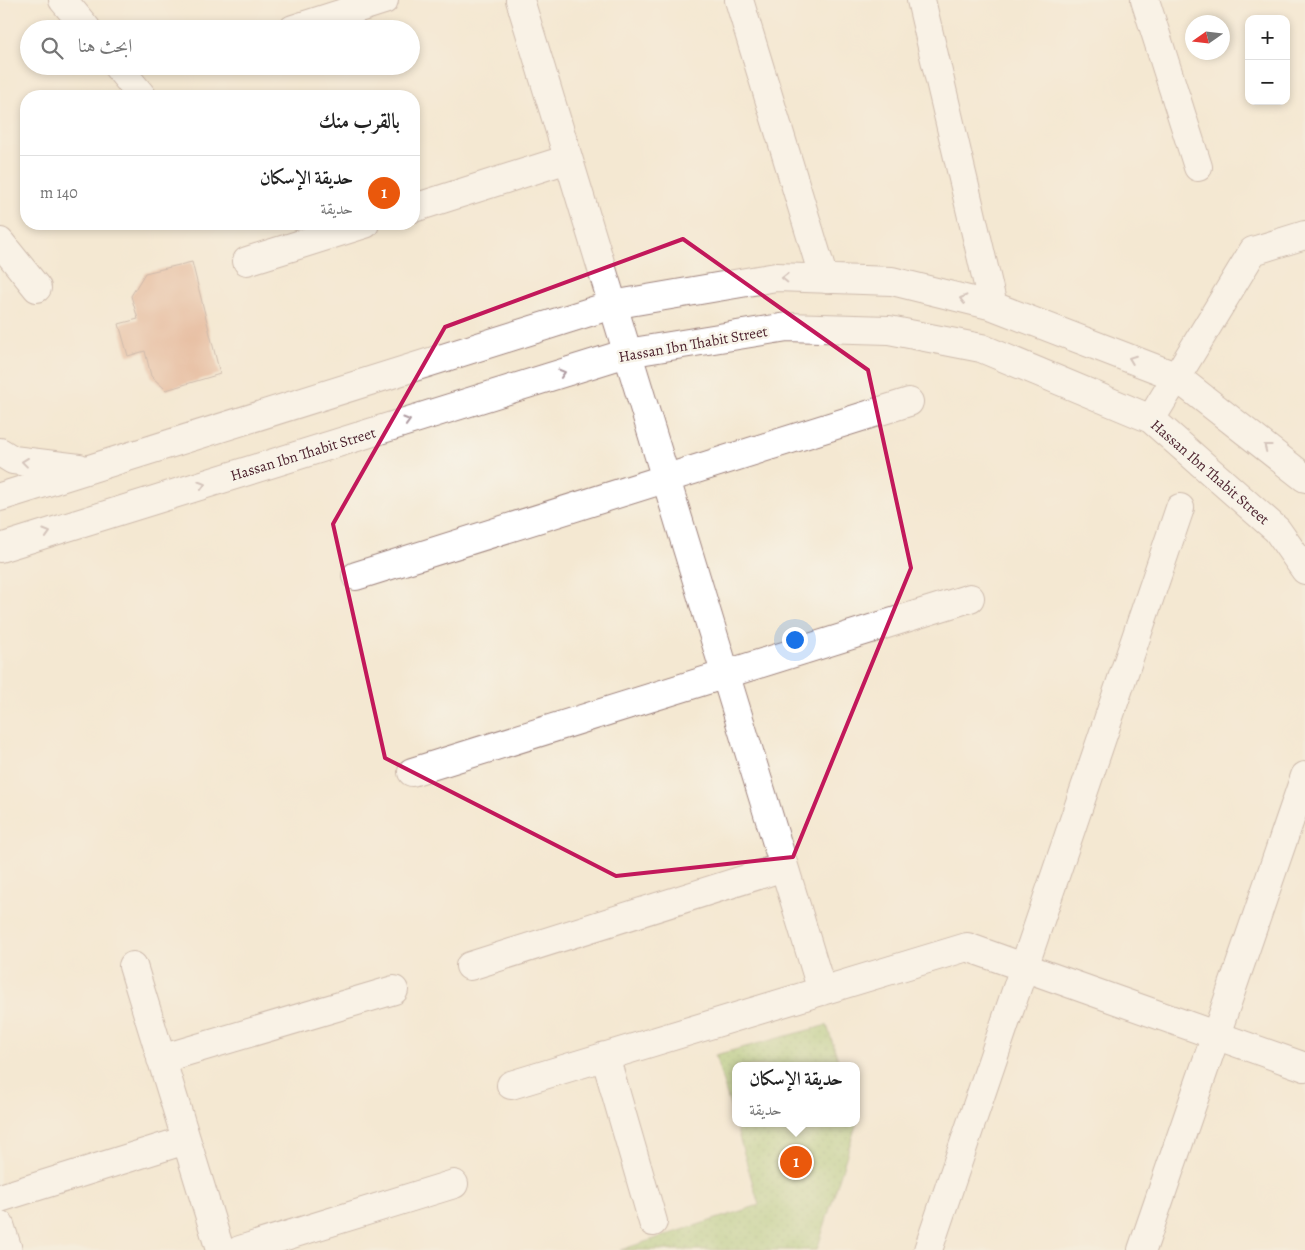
<!DOCTYPE html>
<html lang="ar">
<meta charset="utf-8">
<style>
body{margin:0;font-family:Alegreya,Amiri,serif;background:#f2f2f2;color:#222;direction:rtl}
.controls{position:absolute;right:15px;top:15px;display:grid;overflow:hidden;border-radius:10px;box-shadow:0 2px 8px #0003}
.controls button{width:45px;height:45px;display:grid;place-items:center;padding:0;border:0;border-bottom:1px solid #e0e0e0;background:#fff;color:#222;font:25px sans-serif}
.compass{position:absolute;left:1185px;top:15px;width:45px;height:45px;border-radius:50%;background:#fff;box-shadow:0 2px 8px #0003;rotate:256deg}
.you{position:absolute;left:794px;top:639px;width:18px;height:18px;margin:-12px;border:4px solid #fff;border-radius:50%;background:#1a73e8;box-shadow:0 0 0 8px #1a73e833}
.badge{display:grid;place-items:center;width:32px;height:32px;border-radius:50%;background:#ea580c;color:#fff;font-size:16px;font-weight:700}
.pin{position:absolute;translate:-50% -50%;border:2px solid #fff;box-shadow:0 1px 5px #0006}
.popup{position:absolute;left:732px;top:1062px;width:128px;height:65px;box-sizing:border-box;display:grid;place-content:center;border-radius:10px;background:#fff;filter:drop-shadow(0 1px 4px #0005);font-size:16px;white-space:nowrap;color:#767676}
.popup b{font-size:19px;color:#222}
.popup::after{content:'';position:absolute;left:50%;top:100%;margin-left:-10px;border:10px solid transparent;border-top-color:#fff}
.list{margin:0;padding:0;list-style:none}
h2{display:flex;justify-content:space-between;align-items:center;height:65px;margin:0;padding:0 20px;font-size:21px}
h2 small{font-size:16px;font-weight:400;color:#767676}
.list li{display:grid;grid-template-columns:32px 1fr auto;gap:15px;align-items:center;box-sizing:border-box;height:75px;padding:0 20px;border-top:1px solid #e0e0e0}
.list b{display:block;font-size:19px;white-space:nowrap}
.list p{margin:0;font-size:16px;white-space:nowrap;color:#767676}
.list em{font-size:16px;font-style:normal;color:#767676}
.icon{flex:none;width:28px;height:28px;fill:none;stroke:currentColor;stroke-width:2;stroke-linecap:round;stroke-linejoin:round}
.map{position:relative;flex:none;width:1305px;height:1250px;overflow:hidden;direction:ltr}
.search{position:absolute;background:#fff;box-shadow:0 2px 8px #0003;left:20px;top:20px;width:400px;height:55px;display:flex;align-items:center;gap:12px;box-sizing:border-box;padding:0 18px;border-radius:28px;color:#767676;font-size:19px}
.panel{position:absolute;background:#fff;box-shadow:0 2px 8px #0003;left:20px;top:90px;width:400px;height:140px;border-radius:20px;direction:rtl}
.map>svg:first-child{display:block}
</style>
<div class="map">
<svg width="1305" height="1250" viewBox="0 0 1305 1250">
<defs>
<pattern id="park-dots" width="8" height="8" patternUnits="userSpaceOnUse" patternTransform="scale(1.25)"><rect width="8" height="8" fill="#9ec26b"/><path d="M2 2h.1M6 6h.1" fill="none" stroke="#839d58" stroke-width="1.8" stroke-linecap="round"/></pattern>
</defs>
<rect width="100%" height="100%" fill="#f7f3e8"/>
<filter id="ink" filterUnits="userSpaceOnUse"><feTurbulence type="fractalNoise" baseFrequency=".02" numOctaves="2"/><feDisplacementMap in="SourceGraphic" scale="10" xChannelSelector="R" yChannelSelector="G"/><feConvolveMatrix kernelMatrix="1 2 1 2 8 2 1 2 1" color-interpolation-filters="sRGB"/></filter>
<filter id="wash" filterUnits="userSpaceOnUse"><feTurbulence type="fractalNoise" baseFrequency=".0096" numOctaves="4" result="noise"/><feDisplacementMap in="SourceGraphic" scale="20" xChannelSelector="R" yChannelSelector="G"/><feGaussianBlur stdDeviation="1.12" result="paint"/><feColorMatrix in="noise" values="0 0 0 0 0 0 0 0 0 0 0 0 0 0 0 0 0 1.4 0 .05"/><feComposite in="paint" operator="in"/></filter>
<g filter="url(#wash)">
<rect width="100%" height="100%" fill="#f4e8d2"/>
<!-- park -->
<path fill="url(#park-dots)" stroke="#74704b" d="M827,1025L840,1066H736V1123H856V1113L858,1119L817,1250H620L759,1205L715,1055Z"/>
<g id="blocks">
<!-- building -->
<path fill="#d9916e" d="M192,262L220,374L166,390L151,376L145,351L128,356L119,324L138,319L131,296L145,273Z"/>
</g>
</g>
<g filter="url(#ink)">
<use href="#blocks" fill-opacity="0" stroke="#9f847e" stroke-width="1"/>
<g fill="none" stroke-linecap="round" stroke-linejoin="round">
<!-- minor casing -->
<g stroke="#9f847e" stroke-width="30">
<path id="minor" d="M63,0L87,29
M520,0L822,991
M739,0L824,279
M921,0L993,306
M1145,0L1198,167
M293,29L384,0
M117,66L142,96
M414,208L568,159
M0,242L37,288
M247,261L365,224
M1151,419L1253,251L1305,235
M0,452L13,460L79,468
M0,497L612,305L776,277L892,281L993,306L1175,376L1305,478
M0,548L627,353L787,327L889,330L981,348L1151,419L1277,530L1305,570
M356,576L909,402
M412,772L970,598
M133,966L220,1250
M470,966L784,867
M605,1056L653,1222
M161,1059L394,990
M511,1085L967,947L1305,1067
M0,1198L186,1140
M0,1225L8,1250
M240,1250L454,1184
M928,1250L1180,508
M1142,1250L1305,776"/>
</g>
<!-- minor -->
<use href="#minor" stroke="#fff" stroke-width="28"/>
</g>
<!-- one-way arrows -->
<defs><path id="oneway-chevron" d="M-2-3.5L2.5 0L-2 3.5" fill="none" stroke-width="1.6" stroke-linecap="round" stroke-linejoin="round" transform="scale(1.25)"/></defs>
<g stroke="#ae9aa0">
<use href="#oneway-chevron" transform="translate(785 278) rotate(-179)"/>
<use href="#oneway-chevron" transform="translate(963 299) rotate(-166)"/>
<use href="#oneway-chevron" transform="translate(1132 359) rotate(-159)"/>
<use href="#oneway-chevron" transform="translate(562 373) rotate(-17)"/>
<use href="#oneway-chevron" transform="translate(407 421) rotate(-17)"/>
<use href="#oneway-chevron" transform="translate(1267 447) rotate(-142)"/>
<use href="#oneway-chevron" transform="translate(25 462) rotate(-173)"/>
<use href="#oneway-chevron" transform="translate(202 485) rotate(-17)"/>
<use href="#oneway-chevron" transform="translate(47 533) rotate(-17)"/>
</g>
</g>
<!-- marked area -->
<path d="M0 0H1305V1250H0ZM683,239L868,370L911,568L793,857L616,876L385,758L333,524L445,327Z" fill="#f4e8d2" fill-opacity=".55" fill-rule="evenodd"/>
<path fill="none" stroke="#c2185b" stroke-width="4" stroke-linejoin="round" d="M683,239L868,370L911,568L793,857L616,876L385,758L333,524L445,327Z"/>
<g text-anchor="middle" dominant-baseline="central" stroke-width="5" stroke-linejoin="round" paint-order="stroke">
<!-- street labels -->
<g font-size="15" fill="#4a1f2b" stroke="#f7f3e8">
<text transform="translate(693 344) rotate(-10)">Hassan Ibn Thabit Street</text>
<text transform="translate(303 454) rotate(-17)">Hassan Ibn Thabit Street</text>
<text transform="translate(1210 472) rotate(41)">Hassan Ibn Thabit Street</text>
</g>
</g>
</svg>
<div class="controls">
<button>+</button>
<button>−</button>
</div>
<svg class="compass" viewBox="-18 -18 36 36"><path d="M0-13l5 13h-10z" fill="#e53935"/><path d="M0 13l5-13h-10z" fill="#767676"/></svg>
<div class="you"></div>
<div class="pin badge" style="left:796px;top:1162px">1</div>
<div class="popup"><b>حديقة الإسكان</b>حديقة</div>
<div class="search"><svg class="icon" aria-label="search" viewBox="0 0 24 24"><circle cx="10" cy="10" r="6"/><path d="M15 15l6 6"/></svg>ابحث هنا</div>
<section class="panel">
<h2>بالقرب منك<small></small></h2>
<ul class="list">
<li><span class="badge">1</span><div><b>حديقة الإسكان</b><p>حديقة</p></div><em>140 m</em></li>
</ul>
</section>
</div>
